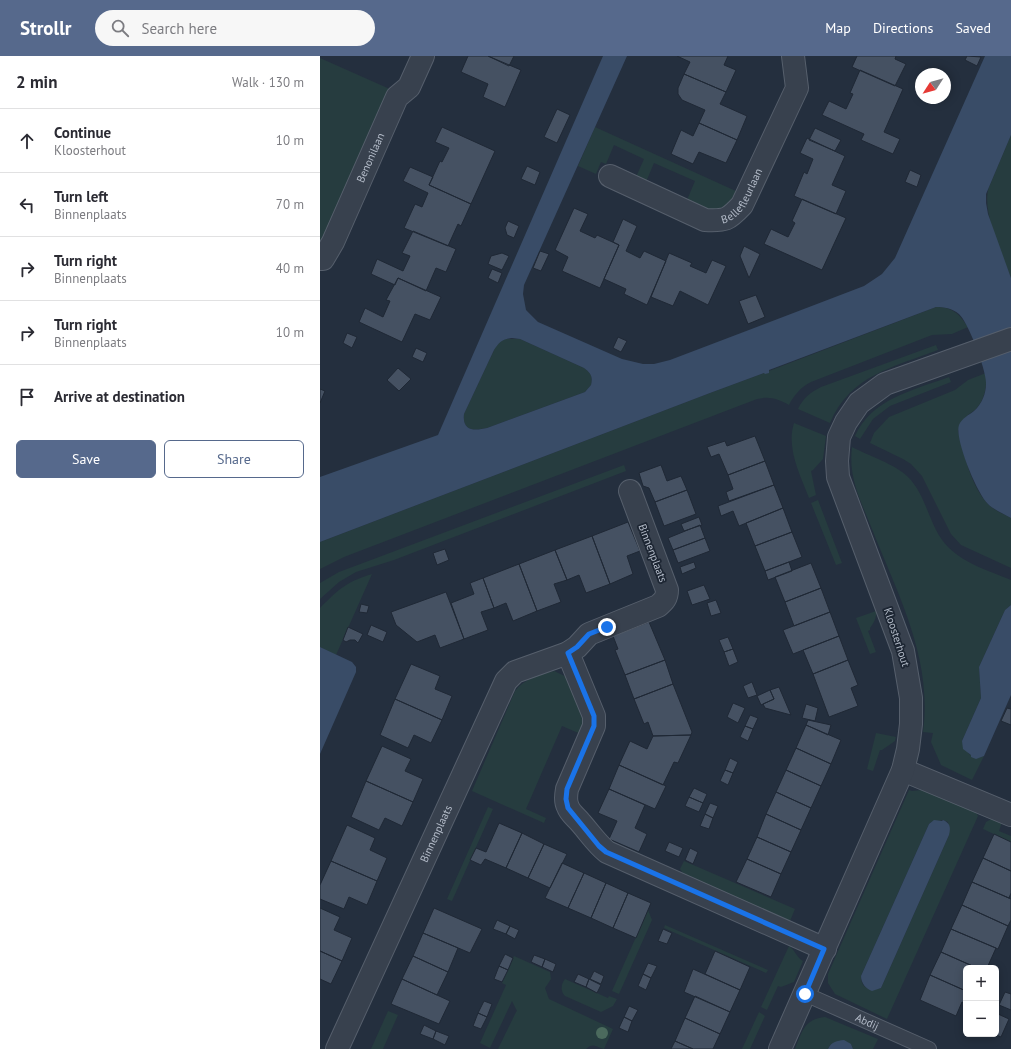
<!DOCTYPE html>
<meta charset="utf-8">
<style>
body{margin:0;font-family:"PT Sans",sans-serif;background:#f7f7f7;color:#2b2b33}
.controls{position:absolute;right:12px;bottom:12px;display:grid;overflow:hidden;border-radius:6px;box-shadow:0 2px 10px #0003}
.controls button{width:36px;height:36px;display:grid;place-items:center;padding:0;border:0;border-bottom:1px solid #e1e1e2;background:#fff;color:#2b2b33;font:20px sans-serif}
.compass{position:absolute;left:595px;top:12px;width:36px;height:36px;border-radius:50%;background:#fff;box-shadow:0 2px 10px #0003;rotate:234deg}
.stop{position:absolute;width:12px;height:12px;margin:-9px;border:3px solid #1a73e8;border-radius:50%;background:#fff}
.stop.end{background:#1a73e8;border-color:#fff;box-shadow:0 1px 4px #0008}
.list{margin:0;padding:0;list-style:none}
h2{display:flex;justify-content:space-between;align-items:center;height:52px;margin:0;padding:0 16px;font-size:17px}
h2 small{font-size:13px;font-weight:400;color:#7c7c81}
.list li{display:grid;grid-template-columns:26px 1fr auto;gap:12px;align-items:center;box-sizing:border-box;height:64px;padding:0 16px;border-top:1px solid #e1e1e2}
.list b{display:block;font-size:15px;white-space:nowrap}
.list p{margin:0;font-size:13px;white-space:nowrap;color:#7c7c81}
.list em{font-size:13px;font-style:normal;color:#7c7c81}
.actions{display:flex;gap:8px;padding:12px 16px}
.actions a{flex:1;padding:9px 0;border:1px solid #56698c;border-radius:6px;text-align:center;font-size:14px;color:#56698c}
.actions .main{background:#56698c;color:#fff}
.icon{flex:none;width:22px;height:22px;fill:none;stroke:currentColor;stroke-width:2;stroke-linecap:round;stroke-linejoin:round}
.map{position:relative;flex:none;width:691px;height:993px;overflow:hidden}
header{display:flex;align-items:center;gap:24px;box-sizing:border-box;height:56px;padding:0 20px;background:#56698c;color:#fff}
header strong{font-size:19px}
nav{display:flex;gap:22px;margin-inline-start:auto;font-size:14px}
.search{width:280px;height:36px;background:#f7f7f7;display:flex;align-items:center;gap:10px;box-sizing:border-box;padding:0 14px;border-radius:22px;color:#7c7c81;font-size:15px}
main{display:flex}
aside{flex:1;background:#fff}
.map>svg:first-child{display:block}
</style>
<header>
<strong>Strollr</strong>
<div class="search"><svg class="icon" aria-label="search" viewBox="0 0 24 24"><circle cx="10" cy="10" r="6"/><path d="M15 15l6 6"/></svg>Search here</div>
<nav><a>Map</a><a>Directions</a><a>Saved</a></nav>
</header>
<main>
<aside>
<h2>2 min<small>Walk · 130 m</small></h2>
<ul class="list">
<li><svg class="icon" aria-label="ahead" viewBox="0 0 24 24"><path d="M12 20V5M6 11l6-6 6 6"/></svg><div><b>Continue</b><p>Kloosterhout</p></div><em>10 m</em></li>
<li><svg class="icon" aria-label="left" viewBox="0 0 24 24"><path d="M17 20v-9H6M10 6l-5 5 5 5"/></svg><div><b>Turn left</b><p>Binnenplaats</p></div><em>70 m</em></li>
<li><svg class="icon" aria-label="right" viewBox="0 0 24 24"><path d="M7 20v-9h11M14 6l5 5-5 5"/></svg><div><b>Turn right</b><p>Binnenplaats</p></div><em>40 m</em></li>
<li><svg class="icon" aria-label="right" viewBox="0 0 24 24"><path d="M7 20v-9h11M14 6l5 5-5 5"/></svg><div><b>Turn right</b><p>Binnenplaats</p></div><em>10 m</em></li>
<li><svg class="icon" aria-label="arrive" viewBox="0 0 24 24"><path d="M6 21V4h12l-3 4 3 4H6"/></svg><div><b>Arrive at destination</b></div></li>
</ul>
<div class="actions"><a class="main">Save</a><a>Share</a></div>
</aside>
<div class="map">
<svg width="691" height="993" viewBox="0 0 691 993">
<rect width="100%" height="100%" fill="#242f3e"/>
<!-- green -->
<path fill="#263c3f" fill-rule="evenodd" d="M0,2L72,34L0,192Z
M275,71L418,136C417,140 414,143 411,146C397,161 382,151 367,144L375,125L334,107L326,126L316,121L324,103L294,89L286,108L281,106L276,118L258,110Z
M691,79V222C682,198 661,155 669,131Z
M616,251C633,251 639,258 648,271L632,278L612,279L491,326C481,331 474,339 469,349C458,343 450,340 437,343L24,501L0,513V486L390,337L444,317H449V315Z
M185,283H200L264,312C271,317 273,321 271,329L265,336L167,372C154,375 142,375 144,358L174,294L177,288Z
M616,289L618,294C574,311 530,319 510,367L478,353C483,342 491,336 501,331Z
M666,317C667,330 665,343 656,353C653,356 648,358 646,361C642,365 640,371 638,375C644,399 651,429 667,447C673,454 684,458 691,462V512L641,489L631,478L602,420L591,408L583,403L550,387L554,377L569,361L635,334L648,324Z
M629,321L631,326L570,350L553,363L540,383L535,380C551,343 594,334 629,321Z
M474,367L506,380L503,403L493,414L491,415L496,439L489,442C480,419 466,392 474,367Z
M532,391C549,400 575,408 588,421C608,441 609,473 629,492C645,508 670,515 691,524V549L685,554L659,611L661,642L642,685L649,698L658,702L664,700L652,724L621,709L611,686L613,677L603,676C613,603 578,539 552,473C541,445 528,422 532,391Z
M304,409L306,415L74,504L36,516L19,526L0,543V527L19,516Z
M498,444L522,507L516,509L491,447Z
M52,518L16,599L0,591V552C19,533 26,526 52,518Z
M556,555C557,561 554,567 550,572V574L548,575L556,596L550,598L536,562Z
M234,615L249,622L265,660L263,679L242,670L206,753L226,762L224,767L152,735L195,635C204,623 220,618 234,615Z
M556,677L576,681L575,685L562,694H560L553,715L547,713Z
M612,733L655,755L658,760L567,963L515,938L508,927V918L589,734L592,735ZM623,764L628,766L629,779L561,932C550,935 541,933 541,920L609,768L611,766Z
M168,751L173,753L132,845L127,843Z
M673,762L682,766L679,775L691,780V786L663,773L666,766Z
M364,805L475,853L470,865L364,819L360,813Z
M328,854L332,864L299,938L292,935Z
M345,869L448,914L446,917L344,872Z
M469,890C475,894 477,902 483,905L474,926L461,931L458,930L447,954L441,951Z
M194,900L230,916L231,923L225,932L229,943L293,973L284,993C276,991 273,986 266,993H178L196,956L197,955L192,945L170,992L160,987L186,929L182,927Z
M245,923L288,942L289,940L297,943L293,950L281,956L245,940C240,935 241,928 245,923Z
M68,955L78,959L63,993H51Z
M439,956L445,960L430,993H422Z
M505,961L558,983L553,993H533L531,988L510,989L508,993H475C482,976 484,963 505,961Z"/>
<!-- water -->
<path fill="#394c67" fill-rule="evenodd" d="M283,0H307L204,229L203,238L206,254L218,266L302,303L323,308H334L350,304L544,230L562,218L575,202L665,0H691V79L669,131L666,138V147L668,158L691,222V462C684,458 674,454 668,448C657,438 634,382 639,369C642,362 649,359 654,355C662,348 666,337 666,328C667,315 648,266 639,258C632,252 624,251 616,251L449,314V317L445,318L444,317L390,337L0,486V421L118,379ZM192,282L200,283L264,312C271,317 273,321 271,329L265,336L167,372C154,375 142,375 144,358L174,294C179,286 183,283 192,282Z
M691,549V639L664,700L656,703L651,701V699L643,693L642,685L661,642L659,611L685,554Z
M0,591L32,606L36,611V616L0,698Z
M614,764L622,765L623,764C630,767 631,771 629,779L561,932L552,935C546,933 541,927 541,920L609,768Z
M524,984L531,988L533,993H508C512,985 517,985 524,984Z"/>
<!-- building -->
<path fill="#455162" stroke="#1f2835" d="M148,0H168L201,14L185,51L163,41L168,28L141,16Z
M168,0H194L189,10Z
M357,0H408L404,9L416,14L406,36L364,18L370,6Z
M537,0H576L575,3L586,8L575,30L532,11Z
M647,0L661,1L657,10L645,4Z
M540,14L583,33L564,76L580,83L573,98L541,84L544,78L502,59L509,45L526,53L533,38L530,37Z
M364,18L406,36L400,48L427,60L417,84L379,67L385,54L362,44L358,38V32Z
M237,53L250,59L237,87L224,81Z
M379,67L417,84L406,107L379,96L373,108L351,98L361,74L373,80Z
M122,71L175,95L151,148L109,129L120,105L122,106L129,92L115,86Z
M495,72L521,84L515,95L489,84Z
M487,82L525,100L512,129L526,135L516,158L474,140L484,116L487,118L493,103L480,97Z
M207,110L220,116L215,129L201,123Z
M90,111L113,121L109,129L151,148L141,170L138,168L128,190L84,172L95,148L102,151L108,137L83,125Z
M590,114L601,119L597,131L585,126Z
M482,143L526,162L502,214L444,188L451,173L468,181L475,167L472,165Z
M254,152L268,158L260,175L275,182L277,179L299,189L280,232L242,215L248,201L235,194Z
M303,163L317,170L306,195L320,202L324,195L346,205L327,249L304,238L306,233L284,223L299,189L293,186Z
M188,165L199,170L194,182L187,179L185,172Z
M93,175L136,193L126,216L116,212L106,235L78,222L75,229L51,218L57,203L83,215L90,200L82,197Z
M424,190L440,198L429,222L420,200Z
M220,195L229,198L221,215L213,212Z
M182,197L189,200L182,214L168,208L171,200Z
M349,197L372,207L370,210L386,217L392,204L406,210L388,249L360,235L353,250L331,241Z
M172,213L182,217L178,227L168,222Z
M78,222L121,241L110,264L95,258L82,286L39,266L45,252L63,261L70,245L66,244Z
M436,239L445,261L428,268L419,245Z
M27,277L37,281L32,292L23,287Z
M298,281L307,285L301,296L293,292Z
M96,292L107,297L103,306L92,301Z
M78,312L91,323L79,335L67,324Z
M0,333L5,335L0,347Z
M435,380L445,405L408,419L399,398L391,401L387,391L405,385L407,390Z
M445,405L454,429L409,445L406,436L413,433L408,419Z
M341,409L347,425L361,420L367,434L335,446L329,432L323,430L319,417Z
M454,429L463,452L419,470L413,455L401,460L398,450Z
M367,434L376,458L344,470L335,446Z
M463,452L472,476L435,490L426,467Z
M379,461L382,469L364,475L361,468Z
M308,466L320,495L307,500L313,518L290,528L272,480Z
M380,469L385,482L353,494L348,482Z
M472,476L482,501L445,515L435,490Z
M272,480L290,528L266,537L259,519L247,524L235,494Z
M385,482L390,495L358,507L353,494Z
M125,493L129,504L117,509L113,497Z
M235,494L247,524L234,528L241,546L217,555L199,508Z
M374,506L376,512L362,518L360,511Z
M469,506L472,515L448,524L445,515Z
M491,507L501,532L465,546L455,521Z
M199,508L217,555L193,565L186,547L174,552L163,522Z
M163,522L174,552L161,556L168,574L144,583L131,547L154,538L150,527Z
M384,529L390,543L372,549L367,535Z
M501,532L510,556L474,570L465,546Z
M126,536L144,583L120,592L115,579L97,586L76,569L71,556Z
M396,544L401,557L391,560L387,547Z
M41,548L49,550L47,557L39,556Z
M510,556L519,580L473,598L463,574Z
M329,566L345,604L305,619L295,594L298,593L293,580Z
M51,569L67,576L63,586L47,579Z
M28,571L43,578L38,587L35,584H30L26,586L23,584Z
M519,580L528,604L493,618L483,594Z
M408,581L413,593L404,596L399,584Z
M413,593L418,606L409,610L404,596Z
M345,604L353,628L314,643L305,619Z
M528,604L538,629L531,632L538,650L509,661L493,618Z
M91,608L120,620L115,633L132,640L122,664L75,643Z
M432,626L437,639L428,642L423,630Z
M353,628L372,676L371,679L333,680L328,666L324,668L314,643Z
M459,631L471,659L445,652L443,648L454,643L450,634Z
M450,634L454,643L441,649L437,640Z
M75,643L122,664L111,687L94,679L88,692L60,679Z
M413,647L425,652L418,667L407,661Z
M486,648L498,652L495,665L482,662Z
M687,652L691,653V669L681,665Z
M430,659L438,662L433,673L425,670Z
M488,664L511,669L508,679L486,669Z
M486,669L521,684L511,708L476,692Z
M425,670L433,673L428,685L420,681Z
M371,679L358,707L354,706L343,729L299,709L310,685L327,693L333,680Z
M62,690L91,703L85,715L103,723L93,746L46,725Z
M476,692L511,708L501,730L466,714Z
M410,702L418,706L413,717L405,714Z
M299,709L346,730L335,753L289,733Z
M405,714L413,717L408,729L400,725Z
M466,714L501,730L491,752L456,736Z
M46,725L93,746L82,770L65,762L59,774L31,761Z
M374,732L387,738L383,747L369,741Z
M289,733L325,749L315,772L327,778L319,796L289,783L297,765L278,757Z
M456,736L491,752L481,774L446,758Z
M369,741L383,747L379,756L365,750Z
M390,747L398,750L393,762L385,758Z
M385,758L393,762L389,773L380,770Z
M446,758L481,774L471,796L437,781Z
M179,767L202,777L186,812L165,803L161,809L150,804L156,792L166,796Z
M27,769L55,782L50,794L67,802L57,825L11,805Z
M202,777L224,788L208,822L186,812Z
M674,778L691,786V815L663,802Z
M437,781L471,796L461,818L427,803Z
M349,786L363,792L359,801L345,795Z
M224,788L247,798L230,832L208,822Z
M370,792L378,796L373,808L365,804Z
M663,802L691,815V837L689,842L652,826Z
M427,803L461,818L451,841L416,826Z
M11,805L57,825L47,849L29,841L24,853L0,843V829Z
M242,807L264,817L248,852L225,842Z
M264,817L286,827L271,862L248,852Z
M652,826L691,843V864L688,870L642,849Z
M286,827L308,837L293,872L271,862Z
M308,837L331,847L316,882L293,872Z
M642,849L688,870L678,893L631,873Z
M0,852L20,861L14,874L32,882L22,905L0,895Z
M114,852L162,873L150,897L103,877Z
M177,864L190,870L186,878L173,873Z
M190,870L199,874L195,883L186,878Z
M343,873L352,877L347,888L338,885Z
M631,873L676,892L667,912H657L621,896Z
M103,877L138,892L128,916L93,900Z
M0,895L22,905L11,928L0,923Z
M395,895L430,911L420,934L385,918Z
M621,896L657,912H646V935L610,919Z
M185,898L193,902L188,914L179,910Z
M214,899L225,903L222,911L211,906Z
M93,900L128,916L117,939L82,923Z
M225,903L236,908L233,916L222,911Z
M328,907L337,910L331,922L323,918Z
M179,910L188,914L182,926L174,923Z
M373,913L420,934L410,956L364,936Z
M274,915L284,920L281,928L270,923Z
M258,918L269,923L266,931L254,926Z
M323,918L331,922L326,934L318,930Z
M610,919L646,935V948L642,946L636,960L600,944Z
M82,923L130,945L119,968L71,948Z
M269,923L281,929L277,937L266,931Z
M685,936L691,938V954L679,949Z
M375,940L410,956L400,978L365,962Z
M164,945L172,948L167,961L158,957Z
M309,950L318,954L312,965L304,961Z
M158,957L167,961L161,973L153,970Z
M678,958L689,963L681,981L674,978H676V963Z
M304,961L312,965L308,976L299,972Z
M365,962L400,978L393,993H373L355,985Z
M104,969L116,975L113,983L100,978Z
M116,975L129,980L125,989L113,983Z
M355,985L373,993H351Z"/>
<g fill="none" stroke-linecap="round" stroke-linejoin="round">
<!-- service casing -->
<g stroke="#565f6c" stroke-width="16">
<g id="service">
<path id="s1" d="M485,938L609,993"/>
</g>
</g>
<!-- minor casing -->
<g stroke="#565f6c" stroke-width="24">
<g id="minor">
<path id="s2" d="M290,120L385,164C406,165 408,164 422,149L477,32L473,0"/>
<path id="s3" d="M0,203H3L13,186L77,41L89,31L103,0"/>
<path d="M248,597L274,660V670L247,733C246,739 245,745 248,751C250,757 256,761 260,766C269,776 276,787 287,796L505,893"/>
<path d="M583,714L691,759"/>
<path id="s4" d="M17,993L186,625L195,616L248,597L257,591L269,578L338,550C344,545 347,542 347,534L310,435"/>
<path d="M460,993L583,714L588,693L591,668V642L583,595L518,421L517,405L519,381L526,366L539,347L565,328L691,283"/>
</g>
</g>
<!-- service -->
<use href="#service" stroke="#38414e" stroke-width="14"/>
<!-- minor -->
<use href="#minor" stroke="#38414e" stroke-width="22"/>
</g>
<!-- trees -->
<circle fill="#4b6a5d" cx="282" cy="977" r="6"/>
<g fill="none" stroke-linecap="round" stroke-linejoin="round">
<!-- route -->
<path stroke="#1a73e8" stroke-width="5" d="M287,571L269,578L257,591L248,597L274,660V670L247,733L246,743L248,752L279,790L286,796L504,893L485,938"/>
</g>
<g text-anchor="middle" dominant-baseline="central" stroke-width="3.5" stroke-linejoin="round" paint-order="stroke">
<!-- street labels -->
<g font-size="11" fill="#b4bcc9" stroke="#1d2633">
<text stroke="none"><textPath href="#s3" startOffset="115">Benonilaan</textPath></text>
<text stroke="none"><textPath href="#s2" startOffset="154">Bellefleurlaan</textPath></text>
<text transform="translate(333 497) rotate(69)">Binnenplaats</text>
<text transform="translate(577 581) rotate(72)">Kloosterhout</text>
<text stroke="none"><textPath href="#s4" startOffset="237">Binnenplaats</textPath></text>
<text stroke="none"><textPath href="#s1" startOffset="68">Abdij</textPath></text>
</g>
</g>
</svg>
<div class="controls">
<button>+</button>
<button>−</button>
</div>
<svg class="compass" viewBox="-18 -18 36 36"><path d="M0-13l5 13h-10z" fill="#e53935"/><path d="M0 13l5-13h-10z" fill="#7c7c81"/></svg>
<div class="stop" style="left:485px;top:938px"></div>
<div class="stop end" style="left:287px;top:571px"></div>
</div>
</main>
